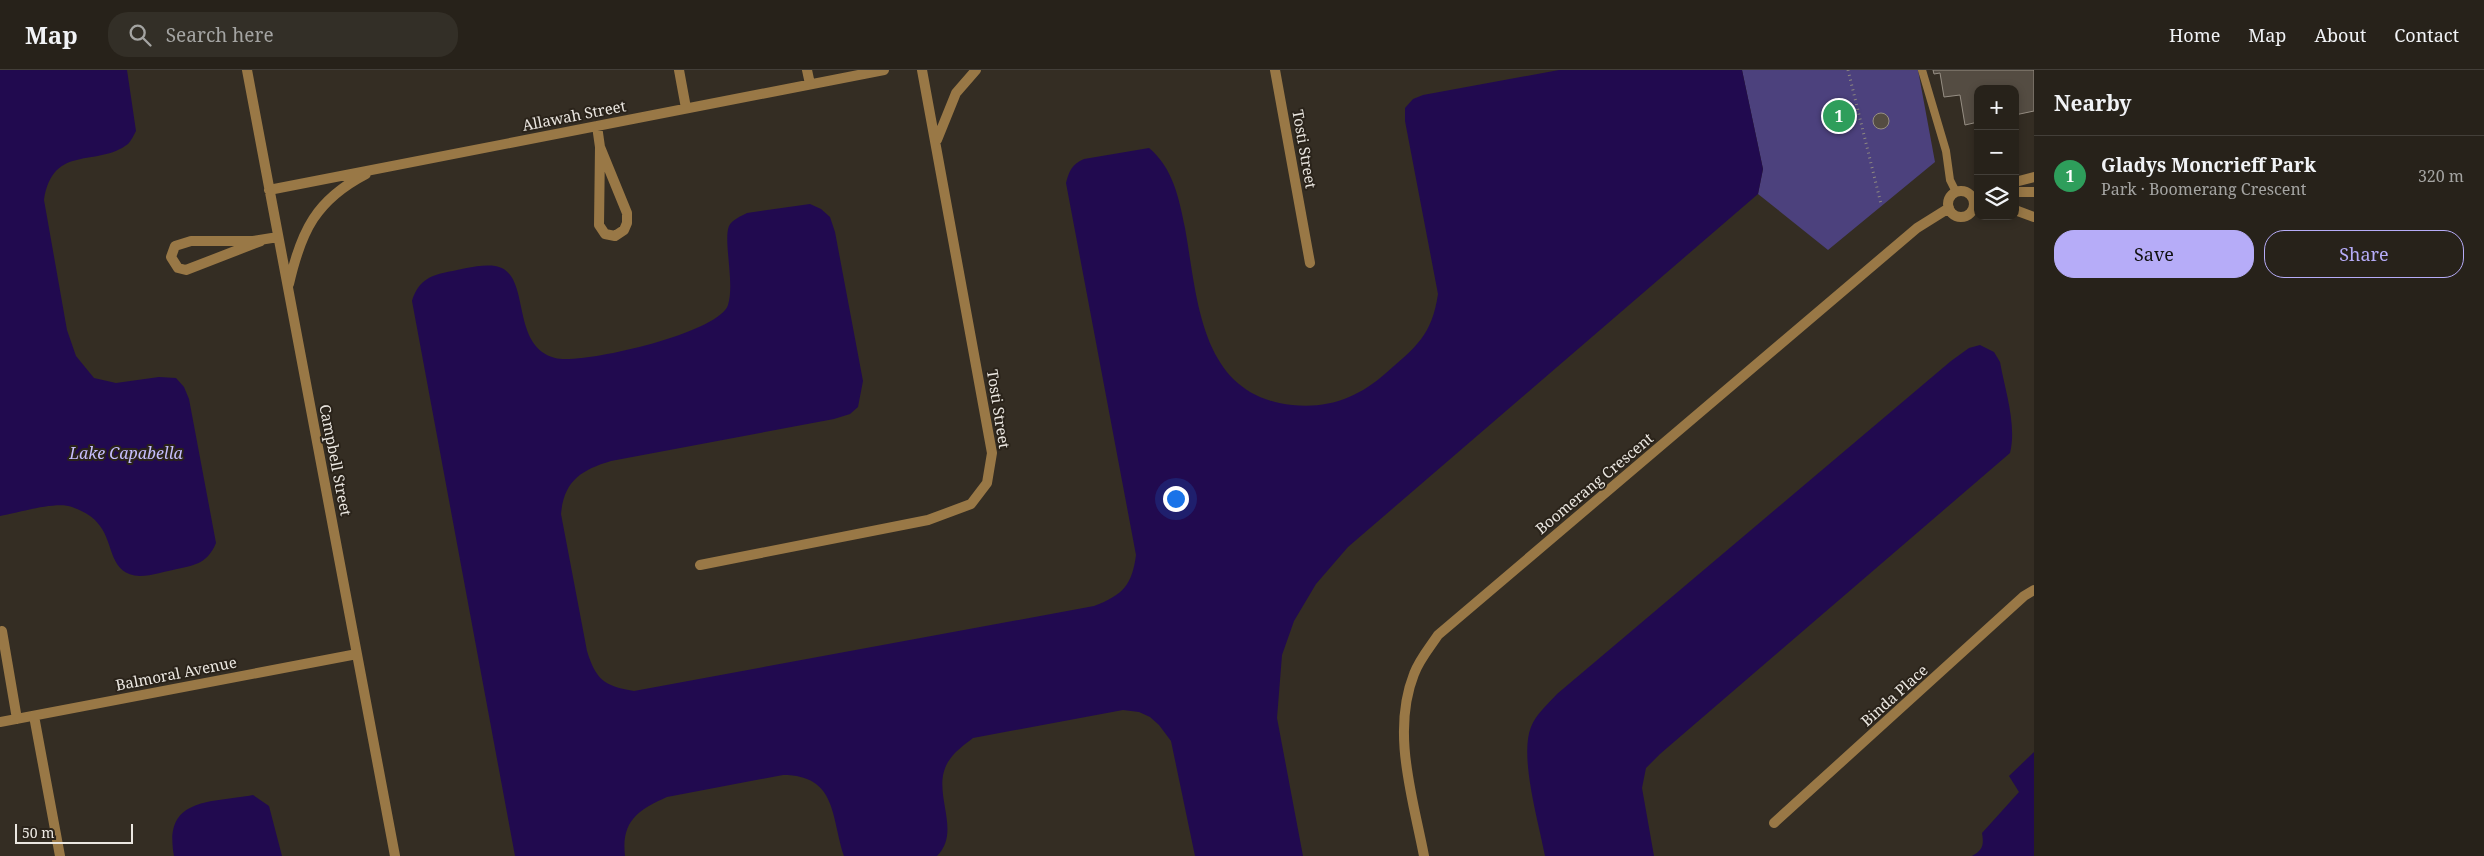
<!DOCTYPE html>
<meta charset="utf-8">
<style>
body{margin:0;font-family:"Noto Serif",serif;background:#332f27;color:#f1f3f6}
.controls{position:absolute;right:15px;top:15px;display:grid;overflow:hidden;border-radius:10px;box-shadow:0 2px 8px #0003}
.controls button{width:45px;height:45px;display:grid;place-items:center;padding:0;border:0;border-bottom:1px solid #433f39;background:#27221a;color:#f1f3f6;font:25px sans-serif}
.scale{position:absolute;left:15px;bottom:12px;width:118px;box-sizing:border-box;padding-left:5px;border:2px solid #ebe7e1;border-top:0;font-size:14px;line-height:18px;white-space:nowrap;color:#ebe7e1;-webkit-text-stroke:4px #2a231a;paint-order:stroke}
.you{position:absolute;left:1175px;top:428px;width:18px;height:18px;margin:-12px;border:4px solid #fff;border-radius:50%;background:#1a73e8;box-shadow:0 0 0 8px #1a73e833}
.badge{display:grid;place-items:center;width:32px;height:32px;border-radius:50%;background:#b6acf8;color:#fff;font-size:16px;font-weight:700}
.pin{position:absolute;translate:-50% -50%;border:2px solid #fff;box-shadow:0 1px 5px #0006}
.list{margin:0;padding:0;list-style:none}
h2{display:flex;justify-content:space-between;align-items:center;height:65px;margin:0;padding:0 20px;font-size:21px}
h2 small{font-size:16px;font-weight:400;color:#a4a4a2}
.list li{display:grid;grid-template-columns:32px 1fr auto;gap:15px;align-items:center;box-sizing:border-box;height:80px;padding:0 20px;border-top:1px solid #433f39}
.list b{display:block;font-size:19px;white-space:nowrap}
.list p{margin:0;font-size:16px;white-space:nowrap;color:#a4a4a2}
.list em{font-size:16px;font-style:normal;color:#a4a4a2}
.actions{display:flex;gap:10px;padding:15px 20px}
.actions a{flex:1;padding:11px 0;border:1px solid #b6acf8;border-radius:20px;text-align:center;font-size:18px;color:#b6acf8}
.actions .main{background:#b6acf8;color:#111}
.icon{flex:none;width:28px;height:28px;fill:none;stroke:currentColor;stroke-width:2;stroke-linecap:round;stroke-linejoin:round}
.map{position:relative;flex:none;width:2034px;height:786px;overflow:hidden}
header{display:flex;align-items:center;gap:30px;box-sizing:border-box;height:70px;padding:0 25px;background:#27221a;border-bottom:1px solid #433f39}
header strong{font-size:24px}
nav{display:flex;gap:28px;margin-inline-start:auto;font-size:18px}
.search{width:350px;height:45px;background:#332f27;display:flex;align-items:center;gap:12px;box-sizing:border-box;padding:0 18px;border-radius:20px;color:#a4a4a2;font-size:19px}
main{display:flex}
aside{flex:1;background:#27221a}
.map>svg:first-child{display:block}
</style>
<header>
<strong>Map</strong>
<div class="search"><svg class="icon" aria-label="search" viewBox="0 0 24 24"><circle cx="10" cy="10" r="6"/><path d="M15 15l6 6"/></svg>Search here</div>
<nav><a>Home</a><a>Map</a><a>About</a><a>Contact</a></nav>
</header>
<main>
<div class="map">
<svg width="2034" height="786" viewBox="0 0 2034 786">
<rect width="100%" height="100%" fill="#342d23"/>
<!-- green -->
<path fill="#4c417d" d="M1742,0H1918L1935,92L1828,180L1758,124L1763,99Z"/>
<!-- water -->
<path fill="#210a4f" d="M0,0H127L136,61C134,65 131,71 128,74C97,98 53,73 44,130L67,260L76,286L94,308L116,313L159,307L176,308L184,317L189,329L216,473C208,492 197,495 177,499C166,501 152,506 140,506C109,505 114,474 100,456C93,446 83,441 72,437C56,431 17,443 0,446Z
M1559,0H1742L1763,99L1758,124L1348,477L1316,514L1294,551L1282,585L1277,648L1303,786H1195L1171,671L1159,655L1150,647L1139,642L1123,640L973,668C964,675 954,682 948,692C930,722 963,760 937,786H844C831,747 837,705 783,705L667,727C638,740 621,751 625,786H515L412,231C417,215 425,207 443,203C459,200 479,194 495,196C533,202 508,275 555,288C582,295 719,263 728,235C735,213 723,171 729,156C732,150 741,146 747,143L810,134L821,139L830,147L835,162L863,311L858,337L850,344L834,349L611,391C581,400 564,411 561,444L587,581C596,610 604,616 634,621L1094,536C1123,525 1132,515 1136,485L1066,113C1069,101 1072,94 1084,89L1149,78C1173,98 1179,128 1185,158C1198,231 1200,325 1292,335C1329,339 1359,327 1386,303C1416,277 1432,265 1438,224L1405,51V38L1413,29L1423,25Z
M1980,275L1994,282L2000,292C2005,320 2017,355 2010,383L1660,684L1646,698L1642,718L1654,786H1545C1539,753 1519,687 1531,657C1536,644 1548,634 1557,624L1951,291L1969,278Z
M2034,682V786H1972C1983,780 1984,775 1982,763L2019,722L2009,706Z
M253,725L269,736L282,786H174C163,727 210,733 253,725Z"/>
<!-- building -->
<path fill="#544c42" stroke="#978f84" d="M1933,0H2034V41L2015,45V19H1978V52L1965,55L1960,25L1944,27L1940,3L1934,4Z
M1873 51a8 8 0 1 1 16 0a8 8 0 1 1-16 0Z"/>
<g fill="none" stroke-linecap="round" stroke-linejoin="round">
<!-- path -->
<path stroke="#8d8880" stroke-width="3" stroke-dasharray="1 4" stroke-linecap="butt" d="M1848,0L1881,134"/>
<!-- service -->
<path stroke="#997846" stroke-width="8" d="M1922,0L1946,81L1950,110L1956,122"/>
<!-- minor -->
<path stroke="#997846" stroke-width="10" d="M247,0L395,786
M679,0L686,38
M807,0L810,14
M1275,0L1310,193
M597,56L600,77L599,155L605,164L615,166L624,160L627,153V143L600,77
M937,70L956,23L976,0
M2015,112L2034,107
M269,120L884,0
M1948 134a13 13 0 1 1 26 0a13 13 0 1 1-26 0Z
M2015,122H2034
M2015,140L2034,147
M261,171L186,200L178,198L171,187L175,176L191,171H253L278,167
M289,214C301,161 316,130 366,104
M700,495L928,450L971,434L987,413L992,383L922,0
M2,561L17,649
M34,646L60,786
M0,652L357,584
M1774,753L2024,526L2034,520
M1424,786C1413,728 1391,662 1414,604C1419,590 1430,577 1438,565L1917,158L1949,138"/>
</g>
<g text-anchor="middle" dominant-baseline="central" stroke-width="4" stroke-linejoin="round" paint-order="stroke">
<!-- street labels -->
<g font-size="15" fill="#ebe7e1" stroke="#2a231a">
<text transform="translate(574 45) rotate(-11)">Allawah Street</text>
<text transform="translate(1305 79) rotate(80)">Tosti Street</text>
<text transform="translate(999 339) rotate(81)">Tosti Street</text>
<text transform="translate(336 390) rotate(79)">Campbell Street</text>
<text transform="translate(1594 413) rotate(-40)">Boomerang Crescent</text>
<text transform="translate(176 603) rotate(-11)">Balmoral Avenue</text>
<text transform="translate(1894 625) rotate(-42)">Binda Place</text>
</g>
<!-- water labels -->
<g font-size="16" font-style="italic" fill="#c6befd" stroke="#2a231a">
<text x="126" y="383">Lake Capabella</text>
</g>
</g>
</svg>
<div class="controls">
<button>+</button>
<button>−</button>
<button><svg class="icon" aria-label="layers" viewBox="0 0 24 24"><path d="M12 4l9 5-9 5-9-5zM3 14l9 5 9-5"/></svg></button>
</div>
<div class="scale">50 m</div>
<div class="you"></div>
<div class="pin badge" style="left:1839px;top:46px;background:#2e9e5b">1</div>
</div>
<aside>
<h2>Nearby<small></small></h2>
<ul class="list">
<li><span class="badge" style="background:#2e9e5b">1</span><div><b>Gladys Moncrieff Park</b><p>Park · Boomerang Crescent</p></div><em>320 m</em></li>
</ul>
<div class="actions"><a class="main">Save</a><a>Share</a></div>
</aside>
</main>
